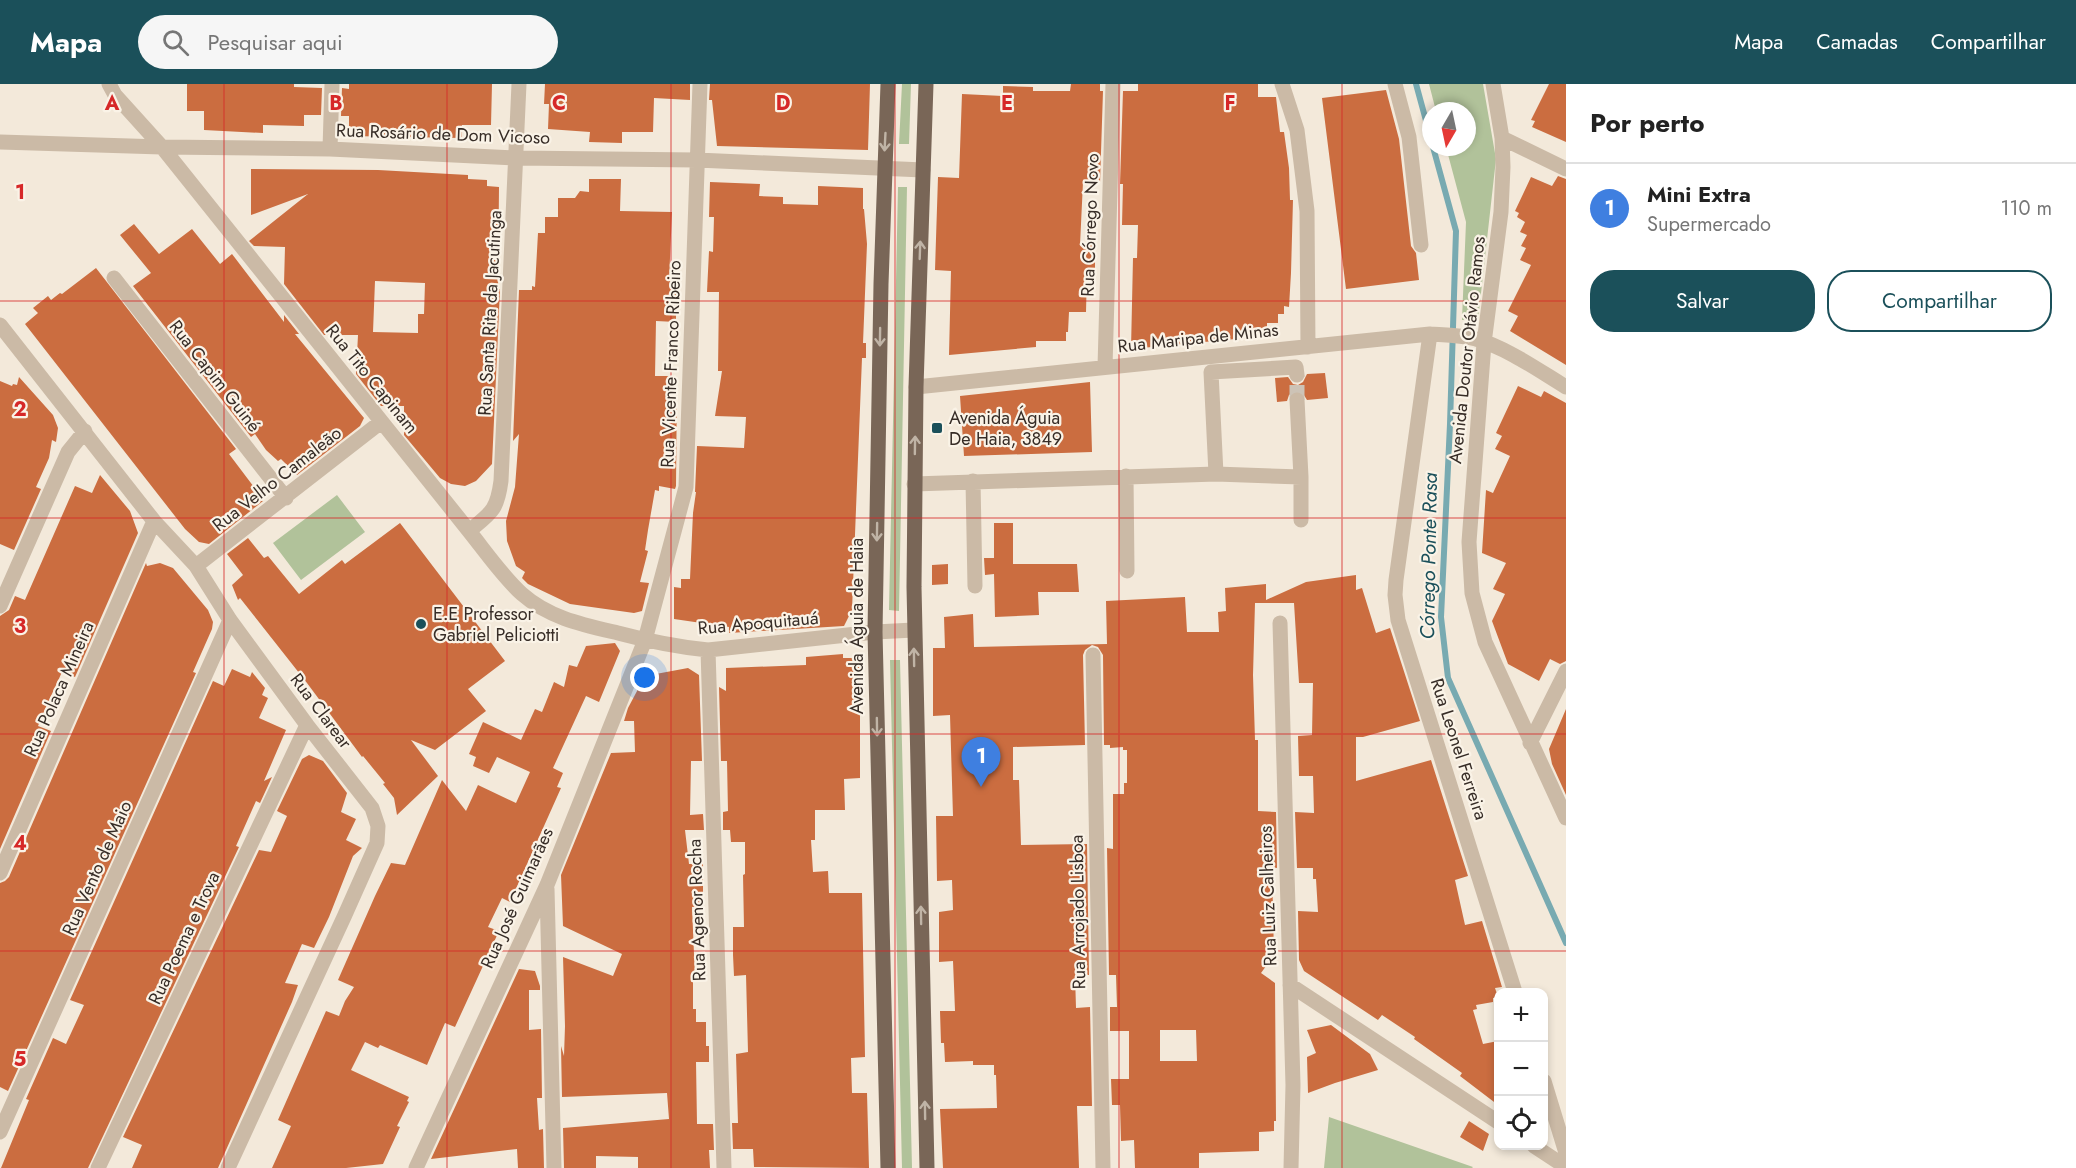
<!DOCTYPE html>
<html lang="pt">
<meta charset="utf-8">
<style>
body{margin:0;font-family:Jost,sans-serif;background:#f6f6f6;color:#222}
.controls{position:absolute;right:18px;bottom:18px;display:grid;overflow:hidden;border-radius:12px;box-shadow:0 3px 9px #0003}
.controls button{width:54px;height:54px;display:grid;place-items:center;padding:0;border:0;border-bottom:2px solid #e0e0e0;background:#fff;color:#222;font:30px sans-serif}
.compass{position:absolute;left:1422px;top:18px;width:54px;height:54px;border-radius:50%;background:#fff;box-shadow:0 3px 9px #0003;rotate:189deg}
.you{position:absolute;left:645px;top:594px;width:21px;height:21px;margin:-15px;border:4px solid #fff;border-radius:50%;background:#1a73e8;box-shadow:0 0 0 9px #1a73e833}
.badge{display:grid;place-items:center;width:39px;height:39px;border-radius:50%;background:#1b505a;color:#fff;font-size:20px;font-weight:700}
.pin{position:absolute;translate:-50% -50px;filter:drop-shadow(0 2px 3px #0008)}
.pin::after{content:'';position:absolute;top:32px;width:21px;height:18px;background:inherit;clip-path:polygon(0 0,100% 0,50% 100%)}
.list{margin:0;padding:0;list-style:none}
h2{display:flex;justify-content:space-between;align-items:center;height:78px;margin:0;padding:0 24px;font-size:26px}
h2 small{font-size:20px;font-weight:400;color:#767676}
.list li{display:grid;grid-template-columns:39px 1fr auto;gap:18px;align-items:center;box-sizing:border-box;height:90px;padding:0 24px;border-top:2px solid #e0e0e0}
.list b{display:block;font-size:22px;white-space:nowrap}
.list p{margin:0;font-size:20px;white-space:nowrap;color:#767676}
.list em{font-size:20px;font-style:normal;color:#767676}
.actions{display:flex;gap:12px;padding:18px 24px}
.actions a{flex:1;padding:14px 0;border:2px solid #1b505a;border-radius:24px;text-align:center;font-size:21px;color:#1b505a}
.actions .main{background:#1b505a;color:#fff}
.icon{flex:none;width:33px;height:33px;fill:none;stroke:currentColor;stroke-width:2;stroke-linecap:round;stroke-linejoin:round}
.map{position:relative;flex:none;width:1566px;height:1084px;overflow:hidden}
header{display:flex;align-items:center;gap:36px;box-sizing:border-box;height:84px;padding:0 30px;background:#1b505a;color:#fff}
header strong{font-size:28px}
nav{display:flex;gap:33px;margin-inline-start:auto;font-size:21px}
.search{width:420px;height:54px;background:#f6f6f6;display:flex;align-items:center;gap:15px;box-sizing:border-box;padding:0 21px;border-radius:33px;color:#767676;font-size:22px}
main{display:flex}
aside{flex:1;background:#fff}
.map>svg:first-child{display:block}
</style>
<header>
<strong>Mapa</strong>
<div class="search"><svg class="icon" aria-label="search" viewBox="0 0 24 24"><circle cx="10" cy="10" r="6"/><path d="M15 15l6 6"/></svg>Pesquisar aqui</div>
<nav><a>Mapa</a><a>Camadas</a><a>Compartilhar</a></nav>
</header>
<main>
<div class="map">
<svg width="1566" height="1084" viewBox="0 0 1566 1084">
<rect width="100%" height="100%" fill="#f3e9da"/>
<!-- green -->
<path fill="#b1c29a" d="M902,0H911L909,60H899Z
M1429,0H1483L1496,75L1478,236H1462L1466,138L1446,63H1467V27H1436Z
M898,103H907L899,527L889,526Z
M337,411L365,448L301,496L273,459Z
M890,576H900L912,1084H902Z
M1329,1033L1473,1083L1472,1084H1324Z"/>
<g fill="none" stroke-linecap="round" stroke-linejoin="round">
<!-- stream -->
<path stroke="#78aab1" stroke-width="6" d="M1416,0L1431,55
M1433,63L1456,147L1450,340L1441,533L1448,594L1566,859"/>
</g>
<!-- building -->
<path fill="#cb6d40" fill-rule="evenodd" d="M187,0H294V3L322,4L321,31H304V42L263,41V49L204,46V27H187Z
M349,0H492L491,41H462V54L349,52V32H341L342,4L349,5Z
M545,0H690V16L654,14L653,48H622V59L589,58L590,48L548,45L549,20H544Z
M710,0H870L868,66L717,62L712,16H709Z
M1071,0H1100V7H1103L1100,99L1083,98L1080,161H1095V187H1087L1086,228H1069L1068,248H1066V257H1036V263L949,271L951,187L935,186L938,93L959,94L962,10L1003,12V2L1033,3V7H1070Z
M1138,0H1258V13H1276L1280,48H1284L1289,84L1290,116H1293L1291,189L1289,223L1284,222V230H1278V239H1267V252L1131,265L1133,174H1137L1138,141H1122L1123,100H1120L1123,7H1138Z
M1549,0H1566V58L1532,43L1535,37L1531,36Z
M1386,6L1399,55L1411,162L1416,169L1419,196L1346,205L1322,14Z
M251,85L378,86L468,91V95L487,96V102L499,103L498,205H500L492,380L476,397L465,402L451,400L440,394L404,351V322H381L356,290L358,251H324L284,200L285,163L254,162L249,157L308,110L251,131ZM375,197L425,199L424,230H418V249L373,248Z
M1558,92L1566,95V281L1510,247L1518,232L1508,227L1531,181L1520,176L1526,164L1521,162L1527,151L1520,148L1525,138L1517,133L1519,129L1515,127L1531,93L1552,102Z
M589,95H621L620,127L672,128L669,197L676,198V238L656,237L655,292H676L677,296L676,402L675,405L659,402V407L655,406L648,446L645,466L648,467L640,498L649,499L642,527L634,529L570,520L528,500L522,494L525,488L516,482L507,457L506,437L515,403L519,350L513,357L519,206H532V202L535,203L538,149H545V133H558V114H575L580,107L589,108Z
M710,98L760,100L759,112L783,113V120L818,121V102L863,104V125H864L867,160L863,259H866V274H862L852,526L844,542L729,549V543L674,535V503L681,504V495H690L693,429L696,408H695L697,362L744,364L746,333L715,332L722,287H718L719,208H707L709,167L713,168L714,133H709Z
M134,140L159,170L192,145L220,180L232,170L284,238V231L299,250H295L364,334L360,342L297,391L281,375L278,377L266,366L255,350L251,353L133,202L151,189L120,151Z
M96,184L236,365L229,370L260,411L258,412L263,417L209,460L199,458L185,445L25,240L38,229L33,224L48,212L51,216L60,209L62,210Z
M1325,289L1328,314L1307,316L1302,308L1296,306L1289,311L1287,317L1277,318L1275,294L1288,293L1293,300L1298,301L1303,298L1307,290Z
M19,293L53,331L58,344L56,358L52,356L49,374L36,403L41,405L14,466L0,460V297L12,302L13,300L17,301Z
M1090,298L1092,368L964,372L960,312Z
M1518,302L1541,313L1544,307L1566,319V577L1560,580L1550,575L1539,597L1508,580L1492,537L1505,510L1493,505L1506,479L1482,469L1486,406L1493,409L1510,372L1495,365L1502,352L1496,349Z
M100,391L130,427L138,449L75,593L62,588L45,625L38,642L51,647L0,765V532L9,526L15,512L25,516L75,402L92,409Z
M400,439L505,577L468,605L486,627L435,666L411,656L438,692L397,731L394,714L383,700L385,699L363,672L362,673L307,599L240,514L238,516L232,501L243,491L227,470L248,454L264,474L268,472L299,510L342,476L345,480Z
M994,439H1013V480H1077L1079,508H1038L1039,531L995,533L994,490L985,491L984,474H994Z
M146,479L147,482L160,479L173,484L208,526L213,538L212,545L193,588L196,589L8,1007L0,1003V799L5,797L9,793Z
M948,480V500L932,501V481Z
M1356,491V506L1362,504L1376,549L1390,544L1420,637L1363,653H1356V697L1431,676L1468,792L1455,796L1465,841L1482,837L1502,903L1495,904L1498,913L1493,914V918L1476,921L1477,925L1473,926L1483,960L1498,957V1021L1460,992L1462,989L1414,955L1415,953L1382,931L1378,936L1304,887L1299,876L1298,827L1318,828L1316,795H1313V784H1297L1295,728L1314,729L1313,692H1299L1298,652L1312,651L1313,599H1299L1294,519H1255L1253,591L1255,656H1258V727L1276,728L1277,784L1272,783L1274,871L1261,889L1275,899L1276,1037H1274V1047L1259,1048V1067L1199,1069V1084H1135L1134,1056L1121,1057L1120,1021H1112L1111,995H1129V947H1110V923H1117L1116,891H1109L1107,764L1113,765V710H1124V699H1127V666H1123V663L1110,664V661H1104L1103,571L1098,563L1092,561L1085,566L1083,571L1085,661L1013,663V696H1019L1021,761L1087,760L1089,891H1075L1076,924L1090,923L1092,1022H1077L1079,1084H943L940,1025L997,1024L996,991H994V981H973V977L945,978L944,959H941L940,927H955L953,877L939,878V828L953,826L952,796L937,797L936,732H953L950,631L933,632V564H945L944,533L973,530L974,563L1107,560L1106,517L1185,513L1187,548H1219L1218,528L1226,527L1225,504L1266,500V516L1306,498ZM1160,946H1196L1197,977H1160Z
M615,559L620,567L599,618L586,612L553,684L563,689L557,703L561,704L510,818L502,814L488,843L499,847L455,943L445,939L427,981L380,961L378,964L365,958L351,986L409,1013L407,1017L409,1018L397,1042L400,1043L383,1080L346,1084H272L291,1042L278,1036L326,927L339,932L345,917L354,903L338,896L375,812L391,779L405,781L442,696L466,727L478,701L516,719L530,688L497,673L489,689L473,682L476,673L469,670L483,638L521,656L535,625L542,628L554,598L564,603L569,581L577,583L586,562Z
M843,570V574H857L860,587V694L844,695L845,726H815V756H811L813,788L828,787L829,809H862L865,973L851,974L852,1009H867L869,1084L754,1083L753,1065H733L732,1039H738L736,970L748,968L746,891L734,892L733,871V843H744L743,791L745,790V758H731L730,746H723V728L728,727L727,677H721L719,603L726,607V584L806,581V573Z
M688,584L699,591L702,677H691L690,731L703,730L704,746H685L689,780H703V822L692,823L695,894H693V925H696V938H706V962H709V978H696L697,1040H713L714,1066H709L710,1084H638V1073L596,1072V1084H564L563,1044L669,1035L667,1009L562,1013L561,962L564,972L565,942L563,873L613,892L622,870L563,842L561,791L611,669L635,668L634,637H624L628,624L645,592Z
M232,585L250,593L252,588L265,604L262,611L268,614L259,634L286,646L264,697L272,693L260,719L256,717L236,762L239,763L88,1084H1L29,1016L26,1015L53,954L66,960L84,921L70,916L213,597L224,602Z
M1566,625V711L1552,680L1549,665Z
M309,671L323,677L347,709L341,728L356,735L346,756L362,764L353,772L329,833L314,864L302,860L285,899L298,901L292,918L218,1084H132L142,1061L123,1053L259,766L271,768L287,732L277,727L302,675Z
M519,885L535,887L540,902V906H529V946L541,945L542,1014H537L539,1046L543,1045L544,1084H518L517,1065L431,1075Z
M1331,941L1370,970L1378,986L1335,999L1308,1009L1307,973L1316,969L1307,946Z
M1469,1037L1489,1050L1483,1067L1460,1053Z"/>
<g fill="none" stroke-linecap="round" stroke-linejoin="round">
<!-- minor-tunnel -->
<path stroke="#cdc3b6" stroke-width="15" stroke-dasharray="15 8" stroke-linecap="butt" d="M1297,316V291"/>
<!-- minor -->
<path stroke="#cbbaa6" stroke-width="15" d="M109,0L115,11L162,63L469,447C485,467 503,493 522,510C549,534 584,541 618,549C648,557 677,563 708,566L875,548L914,546
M1282,0L1297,46L1307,127L1308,263
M1395,0L1409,53L1421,161
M1493,0L1502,54L1503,83L1501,128L1484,259L1469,458L1472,509L1485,558L1566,734
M1502,54L1566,85
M0,58L162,63L330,65L517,74L697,76L923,86
M330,65L332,0
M114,194L286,414
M0,241L154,437L196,482L230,536L307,641L372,724L378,742L377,759L344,833L228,1084
M1430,250L1396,496L1395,511L1398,536L1515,908
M1105,283L1113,0
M916,303L1430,250C1445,251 1460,251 1476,255C1507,264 1538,286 1566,303
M1297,316L1301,393V436
M1216,390L1211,288L1296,283L1297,291
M1126,392L1127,487
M973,397L975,502
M914,400L1216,390L1301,393
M469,447C491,429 497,427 501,397L519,0
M196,482L381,338
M0,522L68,368L85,347
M1280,539L1293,1001L1291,1084
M708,566L724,1084
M1093,571L1103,1084
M1530,659L1566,587
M0,789L154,437
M547,805L554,1084
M1290,901L1498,1038
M1544,997L1566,1069
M0,1048L230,536
M1534,1062L1566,1083
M98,1084L307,641
M416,1084L547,801L645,556L686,403L700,0"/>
<!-- major -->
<path stroke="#796657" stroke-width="15" d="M888,0L881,200L875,548L888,1084
M926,0L916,303L914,503L927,1084"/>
</g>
<!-- one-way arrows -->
<defs><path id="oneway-shaft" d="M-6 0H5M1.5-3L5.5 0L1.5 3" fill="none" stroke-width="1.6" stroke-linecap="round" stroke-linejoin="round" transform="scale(1.5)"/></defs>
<g stroke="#c0b4a6">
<use href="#oneway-shaft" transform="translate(885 58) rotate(93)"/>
<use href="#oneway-shaft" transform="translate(920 166) rotate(-88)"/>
<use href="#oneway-shaft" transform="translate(880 253) rotate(91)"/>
<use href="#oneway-shaft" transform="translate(915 361) rotate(-89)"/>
<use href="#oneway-shaft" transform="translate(877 448) rotate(91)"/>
<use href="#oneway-shaft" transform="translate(914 573) rotate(-91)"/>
<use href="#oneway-shaft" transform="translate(877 643) rotate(89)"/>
<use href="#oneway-shaft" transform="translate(921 831) rotate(-91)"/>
<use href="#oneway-shaft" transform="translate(925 1026) rotate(-91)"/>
</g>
<!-- grid -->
<path fill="none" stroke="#d62828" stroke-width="1.5" stroke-opacity="0.55" d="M224,0V1084M447,0V1084M671,0V1084M895,0V1084M1119,0V1084M1342,0V1084M0,217H1566M0,434H1566M0,650H1566M0,867H1566"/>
<!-- markers -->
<g fill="#1b505a" stroke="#faf3e7" stroke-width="2">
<rect x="931" y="338" width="12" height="12" rx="3"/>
<circle cx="421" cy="540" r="6"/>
</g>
<g text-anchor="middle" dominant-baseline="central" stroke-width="4.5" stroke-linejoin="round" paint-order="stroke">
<!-- street labels -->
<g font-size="18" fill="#372d27" stroke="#faf3e7">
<text transform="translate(443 50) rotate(2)">Rua Rosário de Dom Vicoso</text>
<text transform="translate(1090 141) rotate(-88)">Rua Córrego Novo</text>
<text transform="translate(490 229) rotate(-87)">Rua Santa Rita da Jacutinga</text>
<text transform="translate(1198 254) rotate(-6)">Rua Maripa de Minas</text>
<text transform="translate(1467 266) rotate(-84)">Avenida Doutor Otávio Ramos</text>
<text transform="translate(671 280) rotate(-88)">Rua Vicente Franco Ribeiro</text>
<text transform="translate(215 292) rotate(52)">Rua Capim Guiné</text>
<text transform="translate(372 295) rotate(51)">Rua Tito Capinam</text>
<text transform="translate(277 395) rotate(-38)">Rua Velho Camaleão</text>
<text transform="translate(758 539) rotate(-5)">Rua Apoquitauá</text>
<text transform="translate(857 542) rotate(-90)">Avenida Águia de Haia</text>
<text transform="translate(59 605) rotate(-66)">Rua Polaca Mineira</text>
<text transform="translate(321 627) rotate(53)">Rua Clarear</text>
<text transform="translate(1459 665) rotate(72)">Rua Leonel Ferreira</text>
<text transform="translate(97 784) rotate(-66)">Rua Vento de Maio</text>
<text transform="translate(1268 812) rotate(-92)">Rua Luiz Calheiros</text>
<text transform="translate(517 814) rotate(-66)">Rua José Guimarães</text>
<text transform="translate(697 826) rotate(-92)">Rua Agenor Rocha</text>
<text transform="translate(1078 828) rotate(-91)">Rua Arrojado Lisboa</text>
<text transform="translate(184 854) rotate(-65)">Rua Poema e Trova</text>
</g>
<!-- poi labels -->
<g font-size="18" fill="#372d27" stroke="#faf3e7" text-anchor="start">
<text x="949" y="334">Avenida Águia<tspan x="949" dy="21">De Haia, 3849</tspan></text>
<text x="433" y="530">E.E Professor<tspan x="433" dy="21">Gabriel Peliciotti</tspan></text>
</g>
<!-- water labels -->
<g font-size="20" font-style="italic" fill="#1b505a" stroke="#faf3e7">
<text transform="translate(1429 472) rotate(-89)">Córrego Ponte Rasa</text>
</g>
</g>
<g font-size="20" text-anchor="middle" font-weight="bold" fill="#d62828" stroke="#faf3e7" stroke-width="4.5" stroke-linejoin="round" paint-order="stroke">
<text x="112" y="26">A</text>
<text x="336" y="26">B</text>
<text x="559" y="26">C</text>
<text x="783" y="26">D</text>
<text x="1007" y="26">E</text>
<text x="1230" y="26">F</text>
<text x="20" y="115">1</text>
<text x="20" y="332">2</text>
<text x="20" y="549">3</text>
<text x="20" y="766">4</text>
<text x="20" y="982">5</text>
</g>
</svg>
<div class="controls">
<button>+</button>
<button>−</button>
<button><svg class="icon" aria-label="locate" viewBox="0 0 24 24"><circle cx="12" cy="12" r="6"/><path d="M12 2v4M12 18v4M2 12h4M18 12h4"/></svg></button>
</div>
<svg class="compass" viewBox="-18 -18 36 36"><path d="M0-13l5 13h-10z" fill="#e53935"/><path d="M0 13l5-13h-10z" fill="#767676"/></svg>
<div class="you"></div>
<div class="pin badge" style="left:981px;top:703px;background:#3f7fe0">1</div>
</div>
<aside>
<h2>Por perto<small></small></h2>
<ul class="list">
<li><span class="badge" style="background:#3f7fe0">1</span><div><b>Mini Extra</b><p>Supermercado</p></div><em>110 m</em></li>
</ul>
<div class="actions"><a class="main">Salvar</a><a>Compartilhar</a></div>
</aside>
</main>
